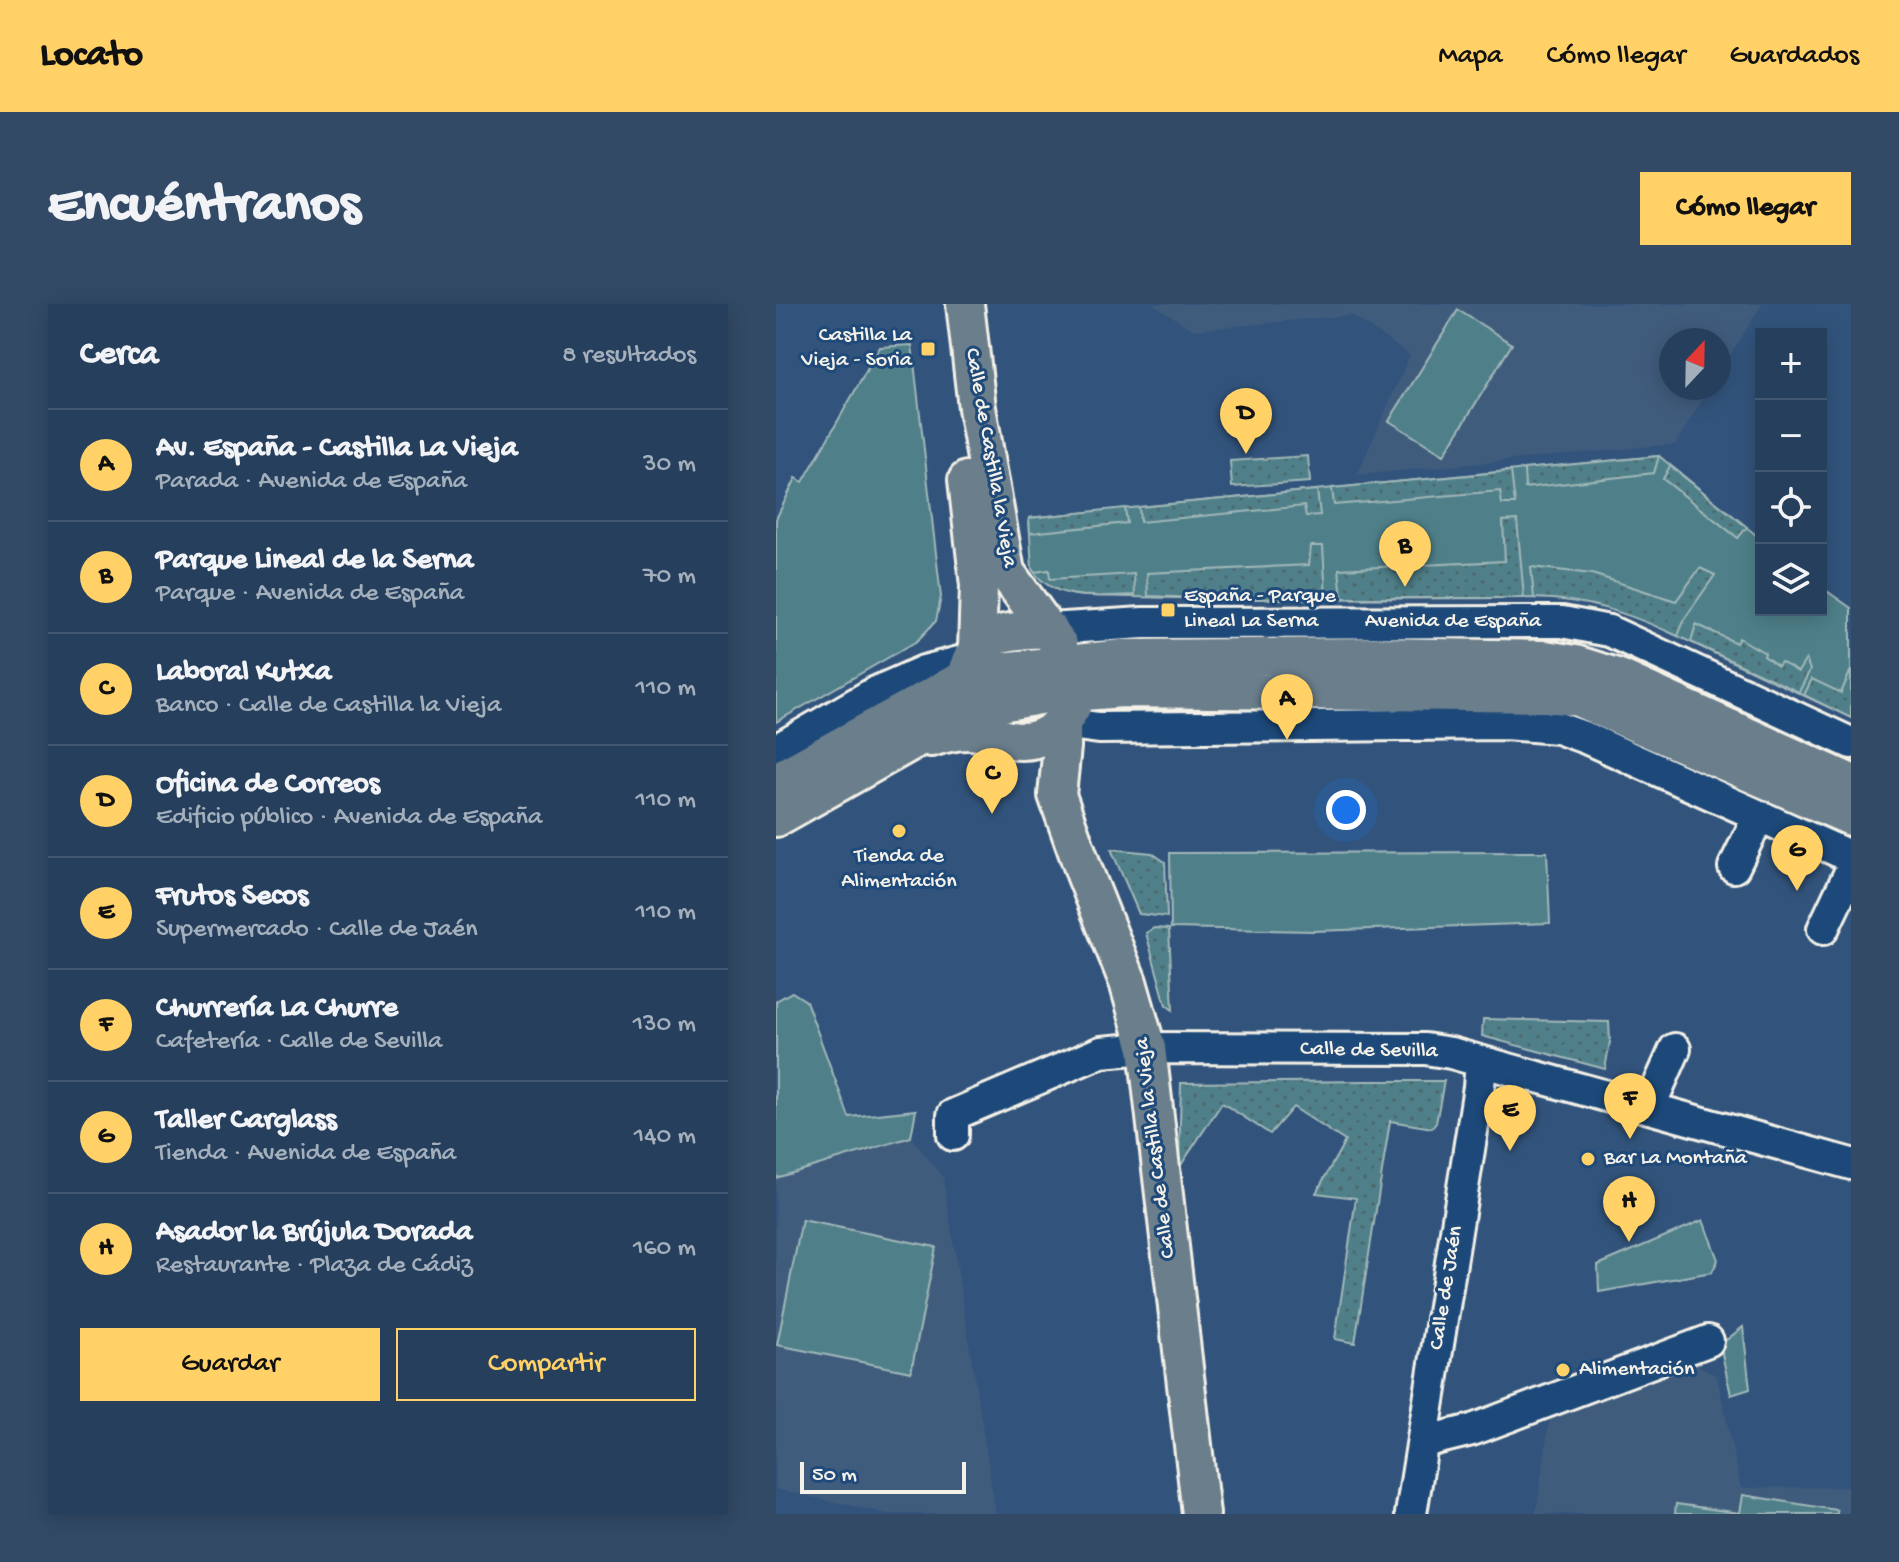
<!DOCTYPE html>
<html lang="es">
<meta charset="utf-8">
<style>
body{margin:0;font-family:"Gochi Hand",sans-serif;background:#324a66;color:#f1f3f6}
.controls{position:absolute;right:24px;top:24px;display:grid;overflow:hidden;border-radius:0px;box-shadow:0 4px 20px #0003}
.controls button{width:72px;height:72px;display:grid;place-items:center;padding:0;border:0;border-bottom:2px solid #425872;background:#263f5d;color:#f1f3f6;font:40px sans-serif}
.compass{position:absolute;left:883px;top:24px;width:72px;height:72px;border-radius:50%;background:#263f5d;box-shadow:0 4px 20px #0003;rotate:22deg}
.scale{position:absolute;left:24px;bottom:20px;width:166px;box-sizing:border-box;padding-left:8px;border:4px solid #f4f1e8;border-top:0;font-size:22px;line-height:28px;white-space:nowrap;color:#f4f1e8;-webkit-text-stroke:6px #1f4a7a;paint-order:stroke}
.you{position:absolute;left:570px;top:506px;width:28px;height:28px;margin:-20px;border:6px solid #fff;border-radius:50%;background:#1a73e8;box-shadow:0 0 0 12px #1a73e833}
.badge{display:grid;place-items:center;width:52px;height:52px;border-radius:50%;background:#ffd166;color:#111;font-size:26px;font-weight:700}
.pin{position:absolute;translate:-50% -66px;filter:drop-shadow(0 2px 4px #0008)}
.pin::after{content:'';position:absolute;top:42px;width:28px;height:24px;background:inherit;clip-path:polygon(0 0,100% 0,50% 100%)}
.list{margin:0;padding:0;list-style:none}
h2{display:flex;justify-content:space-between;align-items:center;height:104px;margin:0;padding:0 32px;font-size:34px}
h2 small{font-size:26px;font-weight:400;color:#a4afbc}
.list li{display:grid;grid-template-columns:52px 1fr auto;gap:24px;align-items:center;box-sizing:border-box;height:112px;padding:0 32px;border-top:2px solid #425872}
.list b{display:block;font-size:30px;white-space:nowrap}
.list p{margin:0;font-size:26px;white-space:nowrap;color:#a4afbc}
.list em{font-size:26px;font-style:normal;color:#a4afbc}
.actions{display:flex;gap:16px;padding:24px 32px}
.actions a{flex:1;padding:18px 0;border:2px solid #ffd166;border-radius:0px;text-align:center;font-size:28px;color:#ffd166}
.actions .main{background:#ffd166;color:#111}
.icon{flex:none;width:44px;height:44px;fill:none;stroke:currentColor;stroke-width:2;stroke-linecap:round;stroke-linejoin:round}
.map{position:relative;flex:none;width:1075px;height:1210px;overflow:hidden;border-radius:0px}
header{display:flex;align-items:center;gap:48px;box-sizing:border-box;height:112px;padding:0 40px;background:#ffd166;color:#111}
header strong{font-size:38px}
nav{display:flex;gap:44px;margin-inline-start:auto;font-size:28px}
.intro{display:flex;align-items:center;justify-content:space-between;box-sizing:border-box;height:192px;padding:0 48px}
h1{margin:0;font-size:56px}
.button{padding:20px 36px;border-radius:0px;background:#ffd166;color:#111;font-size:28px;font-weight:700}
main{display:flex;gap:48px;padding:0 48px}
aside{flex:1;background:#263f5d;border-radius:0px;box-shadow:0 4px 20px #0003}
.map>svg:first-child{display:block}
</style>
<header>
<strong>Locato</strong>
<nav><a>Mapa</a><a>Cómo llegar</a><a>Guardados</a></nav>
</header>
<div class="intro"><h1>Encuéntranos</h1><a class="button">Cómo llegar</a></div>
<main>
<aside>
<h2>Cerca<small>8 resultados</small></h2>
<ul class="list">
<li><span class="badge">A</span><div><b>Av. España - Castilla La Vieja</b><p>Parada · Avenida de España</p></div><em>30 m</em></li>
<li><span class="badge">B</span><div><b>Parque Lineal de la Serna</b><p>Parque · Avenida de España</p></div><em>70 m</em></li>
<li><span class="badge">C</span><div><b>Laboral Kutxa</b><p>Banco · Calle de Castilla la Vieja</p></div><em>110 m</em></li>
<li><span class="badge">D</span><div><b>Oficina de Correos</b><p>Edificio público · Avenida de España</p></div><em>110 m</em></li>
<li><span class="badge">E</span><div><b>Frutos Secos</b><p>Supermercado · Calle de Jaén</p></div><em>110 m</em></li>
<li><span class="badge">F</span><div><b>Churrería La Churre</b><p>Cafetería · Calle de Sevilla</p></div><em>130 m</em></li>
<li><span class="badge">G</span><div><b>Taller Carglass</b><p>Tienda · Avenida de España</p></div><em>140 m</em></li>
<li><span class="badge">H</span><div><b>Asador la Brújula Dorada</b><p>Restaurante · Plaza de Cádiz</p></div><em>160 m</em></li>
</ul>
<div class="actions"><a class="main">Guardar</a><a>Compartir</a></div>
</aside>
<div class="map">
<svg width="1075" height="1210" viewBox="0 0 1075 1210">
<defs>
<pattern id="garden-dots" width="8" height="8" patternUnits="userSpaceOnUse" patternTransform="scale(2)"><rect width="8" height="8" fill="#50808a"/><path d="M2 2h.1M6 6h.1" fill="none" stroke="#4d676b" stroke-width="1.8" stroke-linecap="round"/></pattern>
</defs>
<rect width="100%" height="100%" fill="#32547c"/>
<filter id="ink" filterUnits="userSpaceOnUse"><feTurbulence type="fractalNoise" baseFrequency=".0125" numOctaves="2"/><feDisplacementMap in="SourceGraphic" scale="16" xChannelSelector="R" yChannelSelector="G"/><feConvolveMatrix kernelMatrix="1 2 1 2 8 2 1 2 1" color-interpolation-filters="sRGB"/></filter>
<g filter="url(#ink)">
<!-- built -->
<path fill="#405b7d" d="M377,0H986L943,69V36H895V84H934L899,140L581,171L634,51L575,11L417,26Z
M135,833L167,873L220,1210H113L0,1185V874Z
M913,1056L941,1072L965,1184L1075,1183V1210H760L774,1113Z"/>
<!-- park -->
<path fill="#50808a" stroke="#a2b8b9" stroke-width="2" d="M682,6L736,40L668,151L613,117Z
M136,41L165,293L160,317L141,337L0,418V215L20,174L27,178L104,43Z
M883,152L985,235V306H1045V283L1075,304V414L853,309L788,294L447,295L308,292C286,290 269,283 256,265L253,214Z
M771,548L774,619L538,627L395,624L394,549Z
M16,688L30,697L73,813L140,806L135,833L0,874V697Z
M26,916L160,943L135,1068L1,1041Z
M927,916L942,956L936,968L823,988L822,961Z
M967,1023L974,1085L955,1091L944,1041Z
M967,1191L1061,1206V1210H899L900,1200L964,1209Z"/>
<!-- garden -->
<path fill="url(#garden-dots)" stroke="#a2b8b9" stroke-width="2" d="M532,152L534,178L456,183L454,157Z
M883,152L878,169L749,184L748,165Z
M894,162L971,223L962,234L887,175Z
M735,167L739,200H726L724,187L558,201L556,184Z
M541,186L544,211L530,212L528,202L364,218L363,203Z
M349,204L351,219L254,229L253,214Z
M741,216L748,294H566L563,265L729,257L727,217Z
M535,242H547L550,294L447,295L372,292L371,269L533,261Z
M755,263L816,270L900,297L924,264L939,271L909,314L902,332C854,310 812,295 758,294Z
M273,266L274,275L358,270L359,291C325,292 281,299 258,268Z
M920,320L960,339L963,334L989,349L988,352L1002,362L1005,358L1022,368L1030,355L1034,366L1023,388L915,338Z
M1075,366V414L1028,391L1036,375L1065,389Z
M335,545L376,549L389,558L391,613L363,610Z
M378,624L393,625L397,706L390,701L370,629Z
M707,715L833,718L834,738L829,765L706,732Z
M590,777H668L660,819L656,824L614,817L579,1039L559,1035L580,894L540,889L569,837L517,803L494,830L446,799L403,864L405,779Z"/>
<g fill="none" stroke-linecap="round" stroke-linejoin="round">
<!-- minor casing -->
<g stroke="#f4f1e8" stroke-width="36">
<path id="minor" d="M273,325L367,319L786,318L833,327L1075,439
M286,419L323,424L728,420L782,424L810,434L1075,553
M0,446L98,389L148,367L195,355
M958,563L983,512
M1047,625L1075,566
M873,804L899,745
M177,831V811L325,748L371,744L649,745L675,749L1075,860
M647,1138L696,1126L932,1037
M635,1210L703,783L705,758"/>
</g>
<!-- major casing -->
<g stroke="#f4f1e8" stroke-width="42">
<path id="major" d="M189,0L201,104L230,268L283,341
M191,176L203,282L201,345
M193,360C207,324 241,327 273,325
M286,419V443L281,491L309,570L352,678L371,744L425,1210
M155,434C167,430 179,427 192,427C207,427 221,434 235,436C262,441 284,426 296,403
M0,477L189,374L215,368L347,354L603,352L769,355L799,360L843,374L1075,479
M0,514L193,405L269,391L346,385L772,390L802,394L1075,513"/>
</g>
<!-- minor -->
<use href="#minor" stroke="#1f4a7a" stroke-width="30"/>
<!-- major -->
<use href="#major" stroke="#6b7e8b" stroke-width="36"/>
</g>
</g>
<!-- markers -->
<g fill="#ffd166" stroke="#1f4a7a" stroke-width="3">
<rect x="144" y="37" width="16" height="16" rx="4"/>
<rect x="384" y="298" width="16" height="16" rx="4"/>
<circle cx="123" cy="527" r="8"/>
<circle cx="812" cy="855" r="8"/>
<circle cx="787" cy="1066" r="8"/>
</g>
<g text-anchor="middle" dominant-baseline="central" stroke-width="6" stroke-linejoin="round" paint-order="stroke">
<!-- poi labels -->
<g font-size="22" fill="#f4f1e8" stroke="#1f4a7a" text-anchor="start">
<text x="136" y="32" text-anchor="end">Castilla La<tspan x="136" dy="25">Vieja - Soria</tspan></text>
<text x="408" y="293">España - Parque<tspan x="408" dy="25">Lineal La Serna</tspan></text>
<text x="123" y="553" text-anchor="middle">Tienda de<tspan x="123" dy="25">Alimentación</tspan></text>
<text x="828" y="855">Bar La Montaña</text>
<text x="803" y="1066">Alimentación</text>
</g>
<!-- street labels -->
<g font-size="22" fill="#f4f1e8" stroke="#1f4a7a">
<text transform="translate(214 154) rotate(80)">Calle de Castilla la Vieja</text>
<text x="677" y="318">Avenida de España</text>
<text transform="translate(593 747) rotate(1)">Calle de Sevilla</text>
<text transform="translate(380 844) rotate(-97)">Calle de Castilla la Vieja</text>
<text transform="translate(671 984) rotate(-81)">Calle de Jaén</text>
</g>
</g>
</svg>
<div class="controls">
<button>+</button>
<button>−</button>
<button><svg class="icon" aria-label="locate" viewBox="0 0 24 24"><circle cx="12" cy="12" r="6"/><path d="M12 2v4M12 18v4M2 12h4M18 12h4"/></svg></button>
<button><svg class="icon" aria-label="layers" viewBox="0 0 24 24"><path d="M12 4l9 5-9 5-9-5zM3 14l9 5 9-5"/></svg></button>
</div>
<svg class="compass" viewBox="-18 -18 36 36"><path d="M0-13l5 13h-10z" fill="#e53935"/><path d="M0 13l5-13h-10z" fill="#a4afbc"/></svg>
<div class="scale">50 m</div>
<div class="you"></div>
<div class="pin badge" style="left:511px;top:436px">A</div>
<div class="pin badge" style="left:629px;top:283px">B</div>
<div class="pin badge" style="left:216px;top:510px">C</div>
<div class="pin badge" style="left:470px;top:150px">D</div>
<div class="pin badge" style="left:734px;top:847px">E</div>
<div class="pin badge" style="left:854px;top:835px">F</div>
<div class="pin badge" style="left:1021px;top:587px">G</div>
<div class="pin badge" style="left:853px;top:938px">H</div>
</div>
</main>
